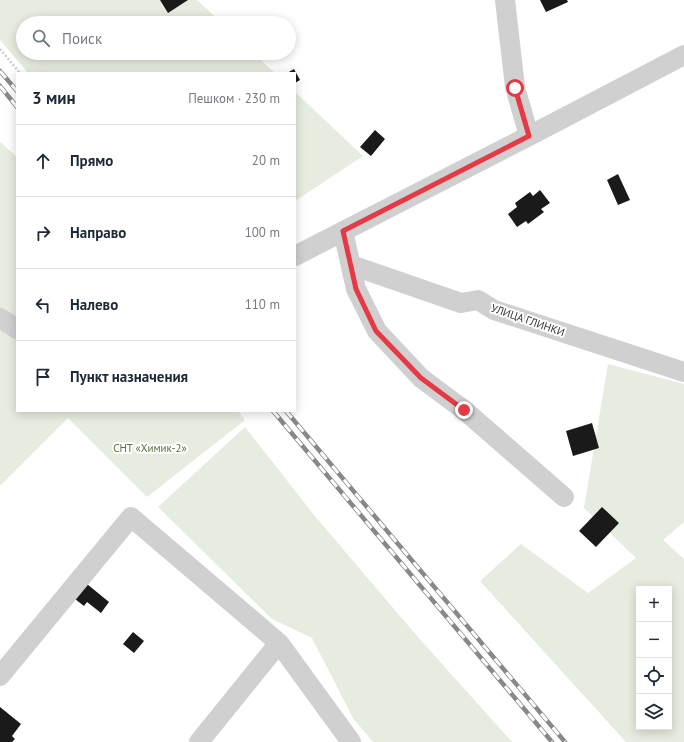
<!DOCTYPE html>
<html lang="ru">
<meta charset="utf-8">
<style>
body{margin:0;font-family:"PT Sans",sans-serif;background:#f2f2f3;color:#1f2937}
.controls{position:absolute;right:12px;bottom:12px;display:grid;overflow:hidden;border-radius:0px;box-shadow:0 2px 10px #0003}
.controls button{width:36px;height:36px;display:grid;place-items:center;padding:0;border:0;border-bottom:1px solid #e0e1e3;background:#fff;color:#1f2937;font:20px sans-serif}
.stop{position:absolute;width:12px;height:12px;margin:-9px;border:3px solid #e63946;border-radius:50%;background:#fff}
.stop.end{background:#e63946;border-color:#fff;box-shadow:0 1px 4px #0008}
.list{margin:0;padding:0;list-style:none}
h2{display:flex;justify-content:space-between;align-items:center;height:52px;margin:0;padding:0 16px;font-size:17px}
h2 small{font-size:13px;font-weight:400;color:#747a83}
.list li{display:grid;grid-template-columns:26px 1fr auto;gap:12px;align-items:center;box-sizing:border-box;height:72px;padding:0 16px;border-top:1px solid #e0e1e3}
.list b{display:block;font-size:15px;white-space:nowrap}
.list em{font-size:13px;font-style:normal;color:#747a83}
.icon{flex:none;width:22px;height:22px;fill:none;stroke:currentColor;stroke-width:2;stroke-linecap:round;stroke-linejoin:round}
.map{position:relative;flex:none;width:684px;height:742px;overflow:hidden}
.search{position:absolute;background:#fff;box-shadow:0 2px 10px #0003;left:16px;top:16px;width:280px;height:44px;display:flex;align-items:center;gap:10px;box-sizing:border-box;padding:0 14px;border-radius:22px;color:#747a83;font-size:15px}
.panel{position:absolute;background:#fff;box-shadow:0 2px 10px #0003;left:16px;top:72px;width:280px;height:340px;border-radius:0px}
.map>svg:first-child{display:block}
</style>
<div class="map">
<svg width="684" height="742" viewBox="0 0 684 742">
<rect width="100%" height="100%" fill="#fff"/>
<!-- green -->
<path fill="#e6ecdf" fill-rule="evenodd" d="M0,0H197L222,23H23V53H253L275,73H28L0,40Z
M295,92L363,156L295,201Z
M0,142L17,157V411H238L245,420L147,497L68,418L0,486Z
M608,364L684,384V522L663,540L684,559V742H626L480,581L521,544L588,593L636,558L584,508ZM639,589H669V727H639Z
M245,427L314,515L417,636L512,742H373L353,718L312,638L272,619L158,507Z"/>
<!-- building -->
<path fill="#1a1a1a" d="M160,0H188L168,13Z
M540,0H567L568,2L546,12Z
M294,69L300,80L295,83V73H287Z
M375,130L385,139L371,156L360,147Z
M618,174L630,200L618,205L607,180Z
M540,190L550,203L541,209L544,212L528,224L526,221L517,227L508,214L517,207L515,203L530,192L533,196Z
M592,423L599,448L573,456L566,431Z
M602,507L619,523L596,547L579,531Z
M87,584L109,602L101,613L87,602L84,606L75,599Z
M133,632L144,641L134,653L123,644Z
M0,707L21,724L12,736L15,739L12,742H0Z"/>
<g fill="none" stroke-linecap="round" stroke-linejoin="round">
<!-- path -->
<path stroke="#cdcdcd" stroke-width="2.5" stroke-dasharray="2 2" stroke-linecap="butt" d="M0,49L20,73"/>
<!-- minor -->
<path stroke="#d0d0d0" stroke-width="20" d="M505,0L515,87L529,136
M343,231L356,289L377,331L421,378L464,410L564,497
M295,256L529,136L684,55
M351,265L461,303L478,300L494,310L684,372
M0,318L17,329
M0,676L131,517L279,643L351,742
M199,742L279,643"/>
<!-- rail casing -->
<g stroke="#888" stroke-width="4.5">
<path id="rail" d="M0,71L17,91
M0,86L17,107
M273,411L552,742
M286,411L565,742"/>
</g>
<!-- rail -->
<use href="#rail" stroke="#fff" stroke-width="3" stroke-dasharray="9" stroke-linecap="butt"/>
</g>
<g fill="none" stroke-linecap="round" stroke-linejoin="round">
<!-- route -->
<path stroke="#e63946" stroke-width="5" d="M464,410L421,378L376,331L356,289L343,231L529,136L515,88"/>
</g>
<g text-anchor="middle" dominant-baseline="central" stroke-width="4" stroke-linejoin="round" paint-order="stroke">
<!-- street labels -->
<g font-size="11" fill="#333" stroke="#fff">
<text transform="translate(528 320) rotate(19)">УЛИЦА ГЛИНКИ</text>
</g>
<!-- park labels -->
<g font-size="11" fill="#56703f" stroke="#fff">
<text x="150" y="448">СНТ «Химик-2»</text>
</g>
</g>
</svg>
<div class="controls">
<button>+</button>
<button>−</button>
<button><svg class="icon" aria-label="locate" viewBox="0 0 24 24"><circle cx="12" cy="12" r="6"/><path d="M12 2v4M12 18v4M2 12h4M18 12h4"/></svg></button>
<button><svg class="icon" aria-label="layers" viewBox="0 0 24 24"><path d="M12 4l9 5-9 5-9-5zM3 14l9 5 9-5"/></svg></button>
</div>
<div class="stop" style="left:515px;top:88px"></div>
<div class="stop end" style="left:464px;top:410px"></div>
<div class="search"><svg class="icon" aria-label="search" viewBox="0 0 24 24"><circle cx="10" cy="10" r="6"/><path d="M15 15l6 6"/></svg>Поиск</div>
<section class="panel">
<h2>3 мин<small>Пешком · 230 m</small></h2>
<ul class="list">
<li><svg class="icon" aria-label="ahead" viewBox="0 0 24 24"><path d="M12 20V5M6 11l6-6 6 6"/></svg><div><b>Прямо</b></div><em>20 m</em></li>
<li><svg class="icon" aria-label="right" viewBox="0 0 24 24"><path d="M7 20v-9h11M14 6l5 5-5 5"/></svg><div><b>Направо</b></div><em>100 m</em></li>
<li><svg class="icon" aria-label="left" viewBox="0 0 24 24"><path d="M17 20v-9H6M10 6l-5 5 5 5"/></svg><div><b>Налево</b></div><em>110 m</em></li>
<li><svg class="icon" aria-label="arrive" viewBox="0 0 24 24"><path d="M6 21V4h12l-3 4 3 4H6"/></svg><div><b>Пункт назначения</b></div></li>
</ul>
</section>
</div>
